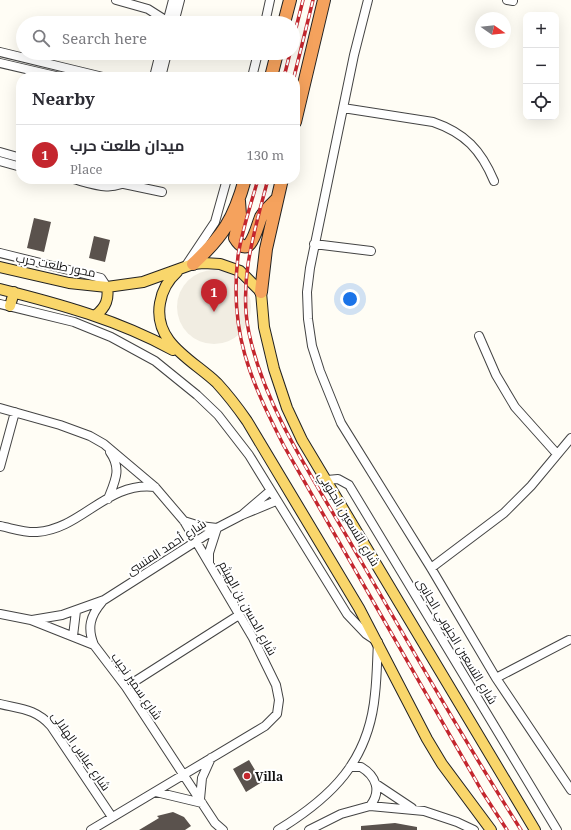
<!DOCTYPE html>
<meta charset="utf-8">
<style>
body{margin:0;font-family:"Noto Serif",Cairo,serif;background:#f7f7f7;color:#2b2b33}
.controls{position:absolute;right:12px;top:12px;display:grid;overflow:hidden;border-radius:8px;box-shadow:0 4px 16px #0002}
.controls button{width:36px;height:36px;display:grid;place-items:center;padding:0;border:0;border-bottom:1px solid #e1e1e2;background:#fff;color:#2b2b33;font:20px sans-serif}
.compass{position:absolute;left:475px;top:12px;width:36px;height:36px;border-radius:50%;background:#fff;box-shadow:0 4px 16px #0002;rotate:104deg}
.you{position:absolute;left:350px;top:299px;width:14px;height:14px;margin:-10px;border:3px solid #fff;border-radius:50%;background:#1a73e8;box-shadow:0 0 0 6px #1a73e833}
.badge{display:grid;place-items:center;width:26px;height:26px;border-radius:50%;background:#c4262e;color:#fff;font-size:13px;font-weight:700}
.pin{position:absolute;translate:-50% -33px;filter:drop-shadow(0 1px 2px #0008)}
.pin::after{content:'';position:absolute;top:21px;width:14px;height:12px;background:inherit;clip-path:polygon(0 0,100% 0,50% 100%)}
.list{margin:0;padding:0;list-style:none}
h2{display:flex;justify-content:space-between;align-items:center;height:52px;margin:0;padding:0 16px;font-size:17px}
h2 small{font-size:13px;font-weight:400;color:#7c7c81}
.list li{display:grid;grid-template-columns:26px 1fr auto;gap:12px;align-items:center;box-sizing:border-box;height:60px;padding:0 16px;border-top:1px solid #e1e1e2}
.list b{display:block;font-size:15px;white-space:nowrap}
.list p{margin:0;font-size:13px;white-space:nowrap;color:#7c7c81}
.list em{font-size:13px;font-style:normal;color:#7c7c81}
.icon{flex:none;width:22px;height:22px;fill:none;stroke:currentColor;stroke-width:2;stroke-linecap:round;stroke-linejoin:round}
.map{position:relative;flex:none;width:571px;height:830px;overflow:hidden}
.search{position:absolute;background:#fff;box-shadow:0 4px 16px #0002;left:16px;top:16px;width:284px;height:44px;display:flex;align-items:center;gap:10px;box-sizing:border-box;padding:0 14px;border-radius:22px;color:#7c7c81;font-size:15px}
.panel{position:absolute;background:#fff;box-shadow:0 4px 16px #0002;left:16px;top:72px;width:284px;height:112px;border-radius:16px}
.map>svg:first-child{display:block}
</style>
<div class="map">
<svg width="571" height="830" viewBox="0 0 571 830">
<rect width="100%" height="100%" fill="#fffdf5"/>
<!-- plaza -->
<path fill="#f1ede2" d="M177 307a37 37 0 1 1 74 0a37 37 0 1 1-74 0Z"/>
<!-- building -->
<path fill="#5a524d" d="M34,218L51,222L44,252L27,248Z
M94,236L110,240L105,262L89,258Z
M249,760L262,782L246,792L233,769Z
M173,812L184,817L191,826L185,830H139L159,818L157,816Z
M395,823L417,827V830H361V826Z"/>
<g fill="none" stroke-linecap="round" stroke-linejoin="round">
<!-- minor casing -->
<g stroke="#444" stroke-width="10">
<path id="minor" d="M116,0L148,9L170,23
M368,0L354,55L310,268L307,292L308,319L312,346L320,371L341,423L431,568L496,678L571,790
M507,0L513,1
M167,23L173,0
M174,23L180,0
M265,23L270,0
M0,52L103,77
M0,63L60,77
M154,77L160,53
M161,77L167,53
M252,77L258,53
M343,108L433,122C465,133 481,150 494,181
M0,152L21,158
M0,161L21,167
M73,179C92,184 113,193 130,179
M124,184L162,192
M314,244L371,251
M0,253L101,278L107,287
M187,264L215,222L227,179
M0,304L74,322L111,337L155,361L197,395L218,415L249,455L347,614L366,634L378,642C377,659 377,677 375,694C369,761 332,797 278,830
M479,336L496,375L515,407L557,454
M0,408L60,425L90,436L104,444L155,487L184,521L253,638L276,685L279,700L277,714L265,726L91,830
M0,467L15,412
M327,480L338,479L349,485L557,830
M108,499C115,481 122,469 110,452
M242,515L270,491
M184,521L200,526L217,528L209,553V563
M0,526C11,528 25,533 37,532C82,529 107,481 155,487
M431,568L504,513L531,486L571,438
M0,614L31,620L94,645L126,687L215,823L223,830
M32,620L62,615L104,600L217,528L242,515L276,501
M73,636L76,611
M94,645C87,628 90,616 102,602
M496,678L569,640
M126,687L239,615
M0,704C21,709 36,709 51,726L112,817
M350,767H361C376,776 382,791 370,806
M376,784L412,808
M156,792L202,803
M200,799L202,778L211,758
M309,830L341,814L370,806L424,811L457,822L474,830"/>
</g>
<!-- major casing -->
<g stroke="#222" stroke-width="12">
<path id="major" d="M0,267L69,283L107,287L143,282L193,264L204,263L220,264L240,271L261,292L264,327L274,369L287,408L302,440L535,830
M177,272C168,280 162,291 160,303C153,343 193,360 217,383C228,395 238,408 247,421L359,608L427,739L442,764L491,830
M0,289C60,304 118,320 173,350
M10,306L14,292
M96,315C106,307 109,299 107,287"/>
</g>
<!-- highway casing -->
<g stroke="#222" stroke-width="14">
<path id="highway" d="M284,23L290,0
M271,77L277,53
M295,122L324,0
M239,201L240,215L235,238C250,263 257,226 261,217C265,210 271,205 276,200
M193,264C223,236 234,219 245,179
M261,292L266,249L282,179"/>
</g>
<!-- minor -->
<use href="#minor" stroke="#fff" stroke-width="8"/>
<!-- major -->
<use href="#major" stroke="#f9d66b" stroke-width="10"/>
<!-- highway -->
<use href="#highway" stroke="#f5a25d" stroke-width="12"/>
<!-- rail casing -->
<g stroke="#c4262e" stroke-width="3.5">
<path id="rail" d="M293,40L303,0
M284,77L290,53
M294,77L313,0
M258,179C251,204 242,230 238,256C229,333 250,379 284,446L483,793L507,830
M268,179C255,229 238,281 249,333C264,406 313,478 350,542C406,639 461,735 521,830"/>
</g>
<!-- rail -->
<use href="#rail" stroke="#fff" stroke-width="2" stroke-dasharray="6" stroke-linecap="butt"/>
</g>
<!-- markers -->
<circle fill="#c4262e" stroke="#fff" stroke-width="1.5" cx="247" cy="776" r="4"/>
<g text-anchor="middle" dominant-baseline="central" stroke-width="4" stroke-linejoin="round" paint-order="stroke">
<!-- street labels -->
<g font-size="12" fill="#111" stroke="#fff">
<text transform="translate(56 265) rotate(11)">محور طلعت حرب</text>
<text transform="translate(349 519) rotate(59)">شارع التسعين الجنوبي</text>
<text transform="translate(166 547) rotate(-33)">شارع أحمد المنسى</text>
<text transform="translate(248 608) rotate(61)">شارع الحسن بن الهيثم</text>
<text transform="translate(457 641) rotate(59)">شارع التسعين الجنوبي الجانبى</text>
<text transform="translate(137 686) rotate(55)">شارع سمير نجيب</text>
<text transform="translate(81 751) rotate(55)">شارع عباس الهلالى</text>
</g>
<!-- poi labels -->
<g font-size="12" font-weight="bold" fill="#111" stroke="#fff" text-anchor="start">
<text x="255" y="776">Villa</text>
</g>
</g>
</svg>
<div class="controls">
<button>+</button>
<button>−</button>
<button><svg class="icon" aria-label="locate" viewBox="0 0 24 24"><circle cx="12" cy="12" r="6"/><path d="M12 2v4M12 18v4M2 12h4M18 12h4"/></svg></button>
</div>
<svg class="compass" viewBox="-18 -18 36 36"><path d="M0-13l5 13h-10z" fill="#e53935"/><path d="M0 13l5-13h-10z" fill="#7c7c81"/></svg>
<div class="you"></div>
<div class="pin badge" style="left:214px;top:312px">1</div>
<div class="search"><svg class="icon" aria-label="search" viewBox="0 0 24 24"><circle cx="10" cy="10" r="6"/><path d="M15 15l6 6"/></svg>Search here</div>
<section class="panel">
<h2>Nearby<small></small></h2>
<ul class="list">
<li><span class="badge">1</span><div><b>ميدان طلعت حرب</b><p>Place</p></div><em>130 m</em></li>
</ul>
</section>
</div>
